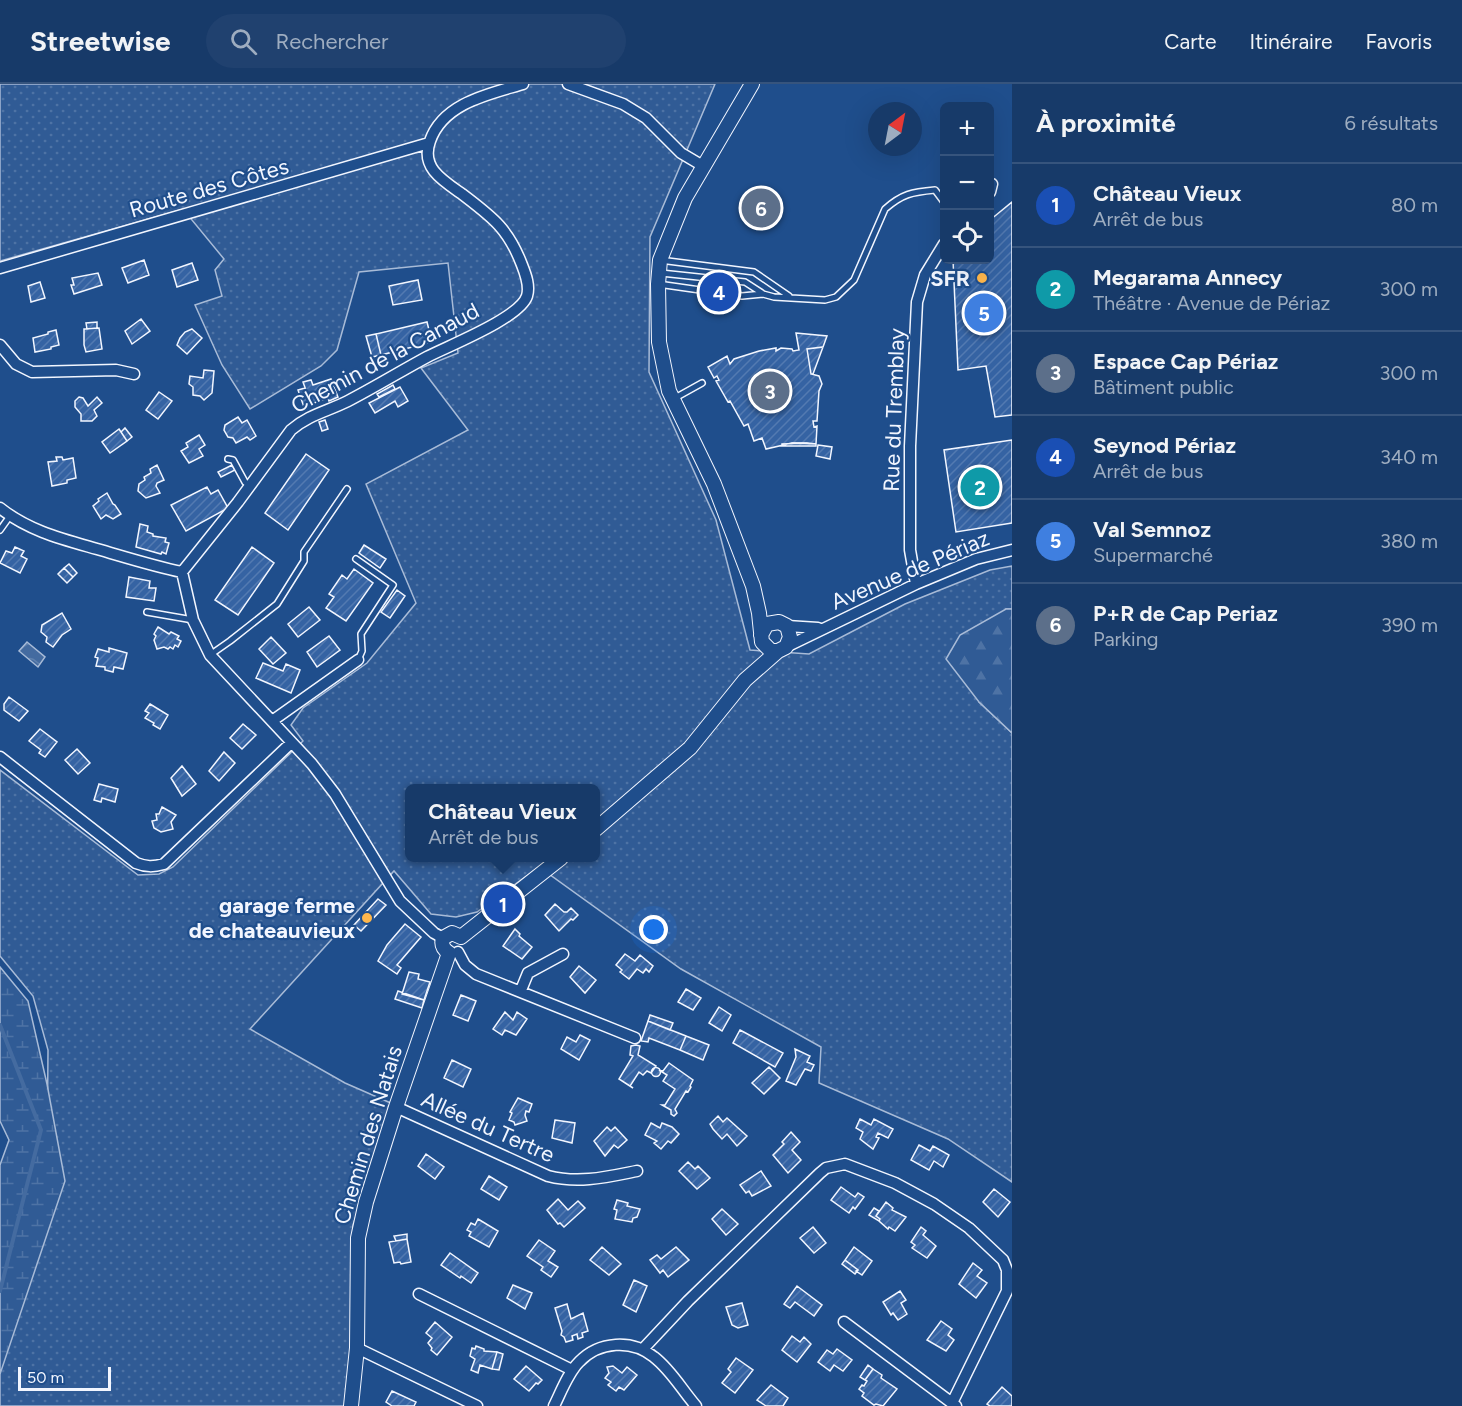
<!DOCTYPE html>
<html lang="fr">
<meta charset="utf-8">
<style>
body{margin:0;font-family:Figtree,sans-serif;background:#20416f;color:#f1f3f6}
.controls{position:absolute;right:18px;top:18px;display:grid;overflow:hidden;border-radius:9px;box-shadow:0 6px 24px #0002}
.controls button{width:54px;height:54px;display:grid;place-items:center;padding:0;border:0;border-bottom:2px solid #36547d;background:#173a69;color:#f1f3f6;font:30px sans-serif}
.compass{position:absolute;left:868px;top:18px;width:54px;height:54px;border-radius:50%;background:#173a69;box-shadow:0 6px 24px #0002;rotate:32deg}
.scale{position:absolute;left:18px;bottom:15px;width:93px;box-sizing:border-box;padding-left:6px;border:3px solid #f2f6ff;border-top:0;font-size:16px;line-height:21px;white-space:nowrap;color:#f2f6ff;-webkit-text-stroke:4px #1f4e8c;paint-order:stroke}
.you{position:absolute;left:654px;top:846px;width:21px;height:21px;margin:-15px;border:4px solid #fff;border-radius:50%;background:#1a73e8;box-shadow:0 0 0 9px #1a73e833}
.badge{display:grid;place-items:center;width:39px;height:39px;border-radius:50%;background:#ea580c;color:#fff;font-size:20px;font-weight:700}
.pin{position:absolute;translate:-50% -50%;border:3px solid #fff;box-shadow:0 2px 6px #0006}
.popup{position:absolute;left:405px;top:700px;width:195px;height:78px;box-sizing:border-box;display:grid;place-content:center;border-radius:9px;background:#173a69;filter:drop-shadow(0 2px 4px #0005);font-size:20px;white-space:nowrap;color:#9eadc0}
.popup b{font-size:22px;color:#f1f3f6}
.popup::after{content:'';position:absolute;left:50%;top:100%;margin-left:-12px;border:12px solid transparent;border-top-color:#173a69}
.list{margin:0;padding:0;list-style:none}
h2{display:flex;justify-content:space-between;align-items:center;height:78px;margin:0;padding:0 24px;font-size:26px}
h2 small{font-size:20px;font-weight:400;color:#9eadc0}
.list li{display:grid;grid-template-columns:39px 1fr auto;gap:18px;align-items:center;box-sizing:border-box;height:84px;padding:0 24px;border-top:2px solid #36547d}
.list b{display:block;font-size:22px;white-space:nowrap}
.list p{margin:0;font-size:20px;white-space:nowrap;color:#9eadc0}
.list em{font-size:20px;font-style:normal;color:#9eadc0}
.icon{flex:none;width:33px;height:33px;fill:none;stroke:currentColor;stroke-width:2;stroke-linecap:round;stroke-linejoin:round}
.map{position:relative;flex:none;width:1012px;height:1322px;overflow:hidden}
header{display:flex;align-items:center;gap:36px;box-sizing:border-box;height:84px;padding:0 30px;background:#173a69;border-bottom:2px solid #36547d}
header strong{font-size:28px}
nav{display:flex;gap:33px;margin-inline-start:auto;font-size:21px}
.search{width:420px;height:54px;background:#20416f;display:flex;align-items:center;gap:15px;box-sizing:border-box;padding:0 21px;border-radius:33px;color:#9eadc0;font-size:22px}
main{display:flex}
aside{flex:1;background:#173a69}
.map>svg:first-child{display:block}
</style>
<header>
<strong>Streetwise</strong>
<div class="search"><svg class="icon" aria-label="search" viewBox="0 0 24 24"><circle cx="10" cy="10" r="6"/><path d="M15 15l6 6"/></svg>Rechercher</div>
<nav><a>Carte</a><a>Itinéraire</a><a>Favoris</a></nav>
</header>
<main>
<div class="map">
<svg width="1012" height="1322" viewBox="0 0 1012 1322">
<defs>
<pattern id="green-dots" width="8" height="8" patternUnits="userSpaceOnUse" patternTransform="scale(1.5)"><rect width="8" height="8" fill="#305b95"/><path d="M2 2h.1M6 6h.1" fill="none" stroke="#4e73a5" stroke-width="1.8" stroke-linecap="round"/></pattern>
<pattern id="forest-firs" width="22" height="20" patternUnits="userSpaceOnUse" patternTransform="scale(1.5)"><rect width="22" height="20" fill="#305b95"/><path d="M5 1l3.5 6h-7zM16 11l3.5 6h-7z" fill="#4e73a5"/></pattern>
<pattern id="wetland-marsh" width="20" height="14" patternUnits="userSpaceOnUse" patternTransform="scale(1.5)"><rect width="20" height="14" fill="#305b95"/><path d="M1 5h8M5 5V1M11 12h8M15 12V8" fill="none" stroke="#4e73a5"/></pattern>
<pattern id="water-waves" width="16" height="10" patternUnits="userSpaceOnUse" patternTransform="scale(1.5)"><rect width="16" height="10" fill="#446ba0"/><path d="M0 5q4-4 8 0t8 0" fill="none" stroke="#5f81ae"/></pattern>
<pattern id="building-hatch" width="6" height="6" patternUnits="userSpaceOnUse" patternTransform="scale(1.5)"><rect width="6" height="6" fill="#3563a3"/><path d="M-1 1l2-2M0 6l6-6M5 7l2-2" fill="none" stroke="#537ab1"/></pattern>
</defs>
<rect width="100%" height="100%" fill="#1f4e8c"/>
<!-- green -->
<path fill="url(#green-dots)" stroke="#a8bbd7" stroke-width="1.5" fill-rule="evenodd" d="M0,0H715L650,153L649,288L716,436L750,566L809,570L905,520L990,486L1012,482V525H1006L979,618L1012,649V1098L948,1055L819,999L821,963L681,885L539,783L477,828L456,833L431,830L394,787L250,945L345,999L393,1020L353,1141L351,1166L352,1256L345,1322H0V1265L47,1083L48,966L33,912L0,872V686L138,791L159,790L173,783L303,657L291,641L303,624L367,579L416,519L366,400L468,346L421,284L458,269L448,179L359,188L337,266L321,282L250,325L222,281L195,221L222,212L215,186L224,175L183,125L0,177ZM410,704H596V774H410Z"/>
<!-- forest -->
<path fill="url(#forest-firs)" stroke="#a8bbd7" stroke-width="1.5" d="M1006,525H1012V649L979,618L946,575L960,551Z"/>
<!-- wetland -->
<path fill="url(#wetland-marsh)" stroke="#a8bbd7" stroke-width="1.5" d="M0,883L28,917L47,1000L65,1097L0,1290V1081L9,1056L0,1037Z"/>
<!-- water -->
<path fill="url(#water-waves)" stroke="#a8bbd7" stroke-width="1.5" d="M27,558L45,573L38,583L19,567Z"/>
<g fill="none" stroke-linecap="round" stroke-linejoin="round">
<!-- stream -->
<path stroke="#446ba0" stroke-width="4" d="M0,941L41,1046L0,1207"/>
</g>
<!-- building -->
<path fill="url(#building-hatch)" stroke="#f2f6ff" stroke-width="1.5" d="M1012,118V331L995,333L986,282L958,286L953,176H990V136Z
M144,176L149,191L128,199L122,184Z
M192,179L198,196L177,203L172,186Z
M98,189L102,201L74,210L71,201H74L72,194Z
M418,196L422,216L393,221L389,202Z
M40,198L45,214L31,218L28,202Z
M141,235L150,247L132,260L125,247Z
M97,238V244L87,245L86,239Z
M427,238L432,258L381,271L376,250Z
M99,244L102,265L86,268L84,261V245Z
M192,245L202,254L187,270L177,261L180,254L185,248Z
M56,246L59,261L51,263V265L35,268L33,254L48,250V248Z
M796,249L827,252L823,263L807,265L811,290L819,292L822,300L819,307L817,337H813L814,343L817,342L816,360L792,359L766,365L762,354L754,357L748,340L744,342L730,317L728,318L716,297L719,296L717,292L714,294L708,283L727,272L730,280L734,275L759,267L776,264V267L781,264L792,265L793,267L799,266Z
M376,250L381,271L372,273L366,252Z
M823,263L813,290H811L807,265Z
M204,286L214,287L212,309L204,316L200,312L193,311V303L189,300L190,292L203,294Z
M331,295L338,313L329,317L328,314L311,320L303,298L311,296L313,301Z
M393,301L395,305L379,313L377,310Z
M400,303L408,317L398,323L395,317L375,329L369,319Z
M305,304L311,320L304,323L298,306Z
M159,308L172,317L158,335L146,326Z
M79,313L83,314L88,322L97,313L102,319L94,326L97,332L92,337H81V330L75,323V317Z
M238,333L242,339L247,336L256,352L250,356L247,353L236,359L233,354L228,353L224,346L225,341Z
M325,336L328,345L322,347L319,338Z
M125,344L132,353L127,357L121,348Z
M119,345L127,357L110,369L102,358Z
M199,351L205,361L199,365L203,372L189,379L181,367L188,363L186,359Z
M1012,356V439L956,448L944,366Z
M807,359L816,360V362H782V360Z
M818,361L832,363L830,375L816,372Z
M306,370L329,386L288,446L265,429Z
M56,373H62L63,376L73,374L76,394L67,396V399L52,402L48,378L57,377Z
M157,381L164,396L157,399L156,402L160,409L146,414L138,407L139,400L145,396L144,393L151,389L150,385Z
M232,381L235,386L221,393L218,388Z
M207,403L211,410L218,406L228,424L186,447L171,421Z
M107,409L113,420L115,421L121,430L113,435L106,431L101,435L93,422L99,417L98,415Z
M140,440L148,442L147,448L153,450V452L166,454L165,458L169,459L166,470L162,468L161,470L136,463Z
M364,461L386,475L380,484L359,469Z
M15,463L24,467L21,472L27,475L20,489L0,479L6,467L12,469Z
M252,463L274,479L238,531L215,516Z
M69,480L77,489L73,493L64,484Z
M64,484L73,493L67,499L58,490Z
M354,485L373,499L346,537L326,524L334,513L329,510L342,491L347,495Z
M129,493L150,497L149,504H156L154,517L126,513Z
M397,506L405,512L390,534L381,528Z
M309,523L320,536L298,553L288,540Z
M62,529L71,545L62,551L53,563L46,558L47,553L41,548L42,541Z
M158,543L169,550L171,548L179,552L177,555L181,557L178,563L175,561L173,565L170,563L168,565L164,563L157,565L154,556L156,552L154,550Z
M329,552L340,566L317,583L307,568Z
M271,553L286,569L273,580L259,565Z
M109,564L127,569L123,585L114,583L113,588L105,586V583L96,582L98,574L95,573L98,565L109,568Z
M263,579L283,587L286,580L300,586L291,609L256,594Z
M9,613L28,627L19,637L4,626V620Z
M150,620L168,631L160,645L153,641L154,639L145,634L149,629L145,627Z
M243,640L256,651L242,665L230,654Z
M40,645L57,658L45,673L39,669L41,666L29,657Z
M77,665L90,679L78,690L65,676Z
M224,668L235,679L219,697L209,687Z
M182,682L196,700L182,712L171,694Z
M99,700L118,705L115,718L102,714L101,718L94,716Z
M162,723L176,731L171,738L173,745L161,748L154,744L152,737L157,736L156,730H159Z
M378,815L386,821L361,847L354,841Z
M555,820L564,828H567L571,824L578,831L573,836L571,835L559,847L545,831Z
M405,840L421,853L397,881L401,884L397,890L378,877L387,861Z
M515,845L520,850L519,852L532,863L522,875L503,862Z
M625,870L635,877L640,871L653,882L649,888L646,885L643,889L637,885L629,895L620,888L622,886L616,881Z
M579,882L596,896L585,909L570,893Z
M409,888L419,890L418,895L430,898L424,916L402,910Z
M686,905L701,914L693,926L678,918Z
M398,907L424,916L422,924L395,915Z
M461,911L476,917L468,937L453,931Z
M719,923L731,931L722,947L709,939Z
M505,928L513,936L517,928L527,935L516,951L505,946L502,951L493,945Z
M650,931L673,939L670,946L648,937Z
M648,937L686,952L680,966L649,954L648,958L641,957Z
M740,946L783,969L775,983L733,959Z
M580,951L590,956L579,976L561,965L567,953L576,958Z
M686,952L709,961L703,976L680,966Z
M636,961L640,962L638,971L656,982L651,989L647,987L643,991L639,988L630,1002L633,1004L619,995L633,972L630,971L631,962Z
M795,965L810,972L807,978L814,981L811,987L805,985L796,1001L786,997L796,973Z
M452,976L471,985L463,1003L444,994Z
M669,979L693,996L690,1002L691,1003L688,1008L686,1007L675,1025L677,1029L674,1032L671,1030V1026L662,1021H665L675,1005L663,997L667,991L659,986L663,987Z
M769,983L780,994L764,1010L752,999Z
M651.5 988a4.5 4.5 0 1 1 9 0a4.5 4.5 0 1 1-9 0Z
M518,1014L532,1020L529,1028L526,1027L525,1031L527,1037L515,1041L514,1038L509,1036L512,1029L510,1028Z
M718,1032L723,1038L727,1034L747,1052L737,1062L727,1050L722,1055L713,1045L710,1040Z
M860,1035L871,1041L874,1035L893,1045L888,1054L878,1049L876,1053L879,1054L873,1065L860,1055L863,1048L856,1044Z
M555,1036L575,1039L572,1059L552,1054Z
M651,1039L660,1044L662,1039L672,1043L679,1050L671,1059L668,1057L661,1065L654,1059L657,1057L645,1051Z
M607,1043L611,1047L615,1043L627,1056L618,1064L614,1061L605,1072L594,1057Z
M791,1048L800,1058L792,1066L801,1076L788,1089L773,1071L784,1060L782,1058Z
M919,1061L930,1067L933,1062L949,1071L943,1083L934,1077L929,1086L911,1076Z
M426,1070L444,1083L435,1095L418,1082Z
M688,1078L695,1085L698,1082L710,1094L697,1105L679,1087Z
M761,1087L771,1102L752,1112L749,1107L746,1109L740,1101Z
M489,1092L507,1103L499,1116L481,1105Z
M841,1103L855,1113L858,1109L864,1113L855,1125L853,1123L849,1129L831,1116Z
M994,1105L1010,1118L998,1133L983,1118Z
M558,1115L568,1126L578,1117L585,1124L564,1143L560,1139L558,1140L547,1126Z
M617,1116L628,1119L627,1122L640,1125L637,1133L633,1134L632,1138L615,1135L617,1126L614,1125Z
M886,1118L893,1124L892,1126L906,1133L895,1147L889,1143L888,1145L879,1137L880,1135L876,1132Z
M874,1124L879,1127L876,1132L880,1135L879,1137L869,1131Z
M722,1125L738,1140L726,1151L712,1135Z
M478,1135L498,1147L489,1163L469,1152L471,1148L467,1146L471,1139L475,1141Z
M813,1143L826,1159L814,1169L800,1154Z
M921,1143L926,1147L923,1151L936,1162L927,1174L912,1164L915,1161L911,1158Z
M407,1150V1155L396,1157L394,1152Z
M407,1155L411,1178L401,1180L400,1178L394,1179L389,1158Z
M539,1156L555,1167L548,1177L558,1183L551,1193L541,1186L543,1183L527,1172Z
M602,1163L621,1180L609,1191L590,1176Z
M676,1163L689,1176L668,1193L663,1186L660,1189L650,1176L657,1171L661,1175Z
M854,1163L872,1177L862,1191L856,1187L858,1186L845,1176Z
M450,1169L478,1189L471,1199L461,1192L460,1194L441,1181Z
M845,1176L858,1186L855,1190L842,1180Z
M973,1179L982,1186L977,1192L987,1199L976,1214L959,1200Z
M634,1196L647,1202L636,1228L623,1221Z
M513,1201L532,1209L525,1225L507,1214Z
M797,1202L822,1221L814,1232L795,1218L790,1224L784,1220Z
M900,1207L906,1216L901,1219L907,1230L898,1236L893,1229L891,1231L883,1218Z
M742,1219L748,1241L738,1244L732,1241L726,1223Z
M567,1220L571,1235L583,1229L588,1247L582,1249L583,1253L578,1255L577,1250L572,1252L573,1256L566,1258L564,1253L561,1251L562,1247L555,1224Z
M941,1237L952,1245L948,1251L954,1256L946,1267L927,1256Z
M435,1238L452,1253L437,1271L431,1266L432,1264L428,1259L432,1254L426,1249Z
M792,1252L800,1258L804,1253L811,1260L797,1278L782,1266Z
M476,1262L484,1265V1267L497,1268L492,1285L480,1281L478,1289L471,1286L475,1275L470,1272L472,1264L475,1265Z
M837,1265L852,1276L843,1287L834,1281L830,1287L818,1278L827,1266L833,1270Z
M497,1268L503,1270L499,1286L492,1285Z
M736,1274L753,1286L735,1309L722,1299L731,1288L728,1285Z
M868,1281L873,1285L865,1296L860,1293Z
M526,1282L542,1296L538,1300L536,1299L529,1307L514,1295Z
M613,1282L622,1289L627,1283L637,1291L624,1306L619,1303L616,1307L608,1301L611,1298L605,1294L609,1289L607,1283Z
M873,1285L882,1291L881,1294L897,1305L883,1322L876,1320L874,1321L862,1312L864,1309L859,1305L862,1301L864,1302L867,1297L865,1296Z
M771,1301L788,1314L783,1322H766L757,1316Z
M1002,1303L1012,1312V1322H990L987,1320Z
M392,1307L416,1318L414,1322H392L386,1318Z"/>
<g fill="none" stroke-linecap="round" stroke-linejoin="round">
<!-- service casing -->
<g stroke="#f2f6ff" stroke-width="8">
<path id="service" d="M660,176L754,188L789,212
M661,189L745,198L762,209
M658,200L742,212L763,210L774,213L825,216L836,213L854,196L885,125C902,110 912,108 935,106L944,118
M675,314L702,299
M228,375L233,376L245,398L250,402
M0,446L10,432
M356,475L393,501L361,550L362,567L358,576
M147,528L193,536
M210,571L230,557L277,520L304,477V468L347,405"/>
</g>
<!-- minor casing -->
<g stroke="#f2f6ff" stroke-width="13">
<path id="minor" d="M568,0L623,20L646,34L681,69L703,82
M990,108L992,100
M0,184L429,59
M0,261L16,280L32,288L116,286L134,290
M0,424C29,447 62,455 97,465C125,473 153,482 182,488
M916,500L910,466V362L917,218L925,191L944,160
M787,542L818,544
M786,563L916,500L976,475L1012,466
M272,637L358,576
M0,673L136,779C146,783 153,783 164,780L291,659
M443,854L434,849L400,817L335,710L312,680L210,571L193,536L182,488L238,418L291,346C308,331 328,327 348,317C375,303 401,287 427,273C448,262 520,234 527,212C530,202 526,191 522,181C508,144 492,133 462,110C452,103 441,96 434,87C427,78 426,68 430,57C443,19 489,10 523,0
M458,868L465,881L476,890L635,954
M521,906L528,889L563,870
M396,1023L548,1092C579,1100 607,1093 637,1087
M419,1210L572,1286
M844,1238L956,1322
M357,1264L477,1322
M643,1265L688,1217L820,1089L826,1084L845,1080L895,1099L934,1120L969,1144L1003,1176L1007,1186V1207L952,1319
M554,1322C561,1308 568,1289 579,1278C599,1257 632,1255 654,1273C671,1286 682,1306 696,1322"/>
</g>
<!-- tertiary casing -->
<g stroke="#f2f6ff" stroke-width="16">
<path id="tertiary" d="M752,0L685,114L660,176L658,200L659,258L669,307L714,400L753,502L759,529L762,558L771,567H778
M596,745L690,664L745,596L778,567L786,563L790,553L787,542L779,538L767,540L761,551
M461,853L561,774
M449,869C443,865 441,861 443,854L452,849L461,853
M351,1322L357,1264L358,1154L366,1118L396,1023L449,869"/>
</g>
<!-- service -->
<use href="#service" stroke="#1f4e8c" stroke-width="5"/>
<!-- minor -->
<use href="#minor" stroke="#1f4e8c" stroke-width="10"/>
<!-- tertiary -->
<use href="#tertiary" stroke="#1f4e8c" stroke-width="14"/>
</g>
<!-- markers -->
<g fill="#ffb74d" stroke="#1f4e8c" stroke-width="2">
<circle cx="982" cy="194" r="6"/>
<circle cx="367" cy="834" r="6"/>
</g>
<g text-anchor="middle" dominant-baseline="central" stroke-width="4.5" stroke-linejoin="round" paint-order="stroke">
<!-- street labels -->
<g font-size="22" fill="#f2f6ff" stroke="#1f4e8c">
<text transform="translate(209 104) rotate(-16)">Route des Côtes</text>
<text transform="translate(385 274) rotate(-28)">Chemin de la Canaud</text>
<text transform="translate(894 326) rotate(-88)">Rue du Tremblay</text>
<text transform="translate(910 486) rotate(-23)">Avenue de Périaz</text>
<text transform="translate(488 1043) rotate(24)">Allée du Tertre</text>
<text transform="translate(368 1051) rotate(-73)">Chemin des Natais</text>
</g>
<!-- poi labels -->
<g font-size="22" font-weight="bold" fill="#f2f6ff" stroke="#1f4e8c" text-anchor="end">
<text x="970" y="194">SFR</text>
<text x="355" y="821">garage ferme<tspan x="355" dy="25">de chateauvieux</tspan></text>
</g>
</g>
</svg>
<div class="controls">
<button>+</button>
<button>−</button>
<button><svg class="icon" aria-label="locate" viewBox="0 0 24 24"><circle cx="12" cy="12" r="6"/><path d="M12 2v4M12 18v4M2 12h4M18 12h4"/></svg></button>
</div>
<svg class="compass" viewBox="-18 -18 36 36"><path d="M0-13l5 13h-10z" fill="#e53935"/><path d="M0 13l5-13h-10z" fill="#9eadc0"/></svg>
<div class="scale">50 m</div>
<div class="you"></div>
<div class="pin badge" style="left:503px;top:820px;background:#1a4fb4">1</div>
<div class="popup"><b>Château Vieux</b>Arrêt de bus</div>
<div class="pin badge" style="left:980px;top:403px;background:#0f9aa8">2</div>
<div class="pin badge" style="left:770px;top:307px;background:#5c6f8a">3</div>
<div class="pin badge" style="left:719px;top:208px;background:#1a4fb4">4</div>
<div class="pin badge" style="left:984px;top:229px;background:#3f7fe0">5</div>
<div class="pin badge" style="left:761px;top:124px;background:#5c6f8a">6</div>
</div>
<aside>
<h2>À proximité<small>6 résultats</small></h2>
<ul class="list">
<li><span class="badge" style="background:#1a4fb4">1</span><div><b>Château Vieux</b><p>Arrêt de bus</p></div><em>80 m</em></li>
<li><span class="badge" style="background:#0f9aa8">2</span><div><b>Megarama Annecy</b><p>Théâtre · Avenue de Périaz</p></div><em>300 m</em></li>
<li><span class="badge" style="background:#5c6f8a">3</span><div><b>Espace Cap Périaz</b><p>Bâtiment public</p></div><em>300 m</em></li>
<li><span class="badge" style="background:#1a4fb4">4</span><div><b>Seynod Périaz</b><p>Arrêt de bus</p></div><em>340 m</em></li>
<li><span class="badge" style="background:#3f7fe0">5</span><div><b>Val Semnoz</b><p>Supermarché</p></div><em>380 m</em></li>
<li><span class="badge" style="background:#5c6f8a">6</span><div><b>P+R de Cap Periaz</b><p>Parking</p></div><em>390 m</em></li>
</ul>
</aside>
</main>
